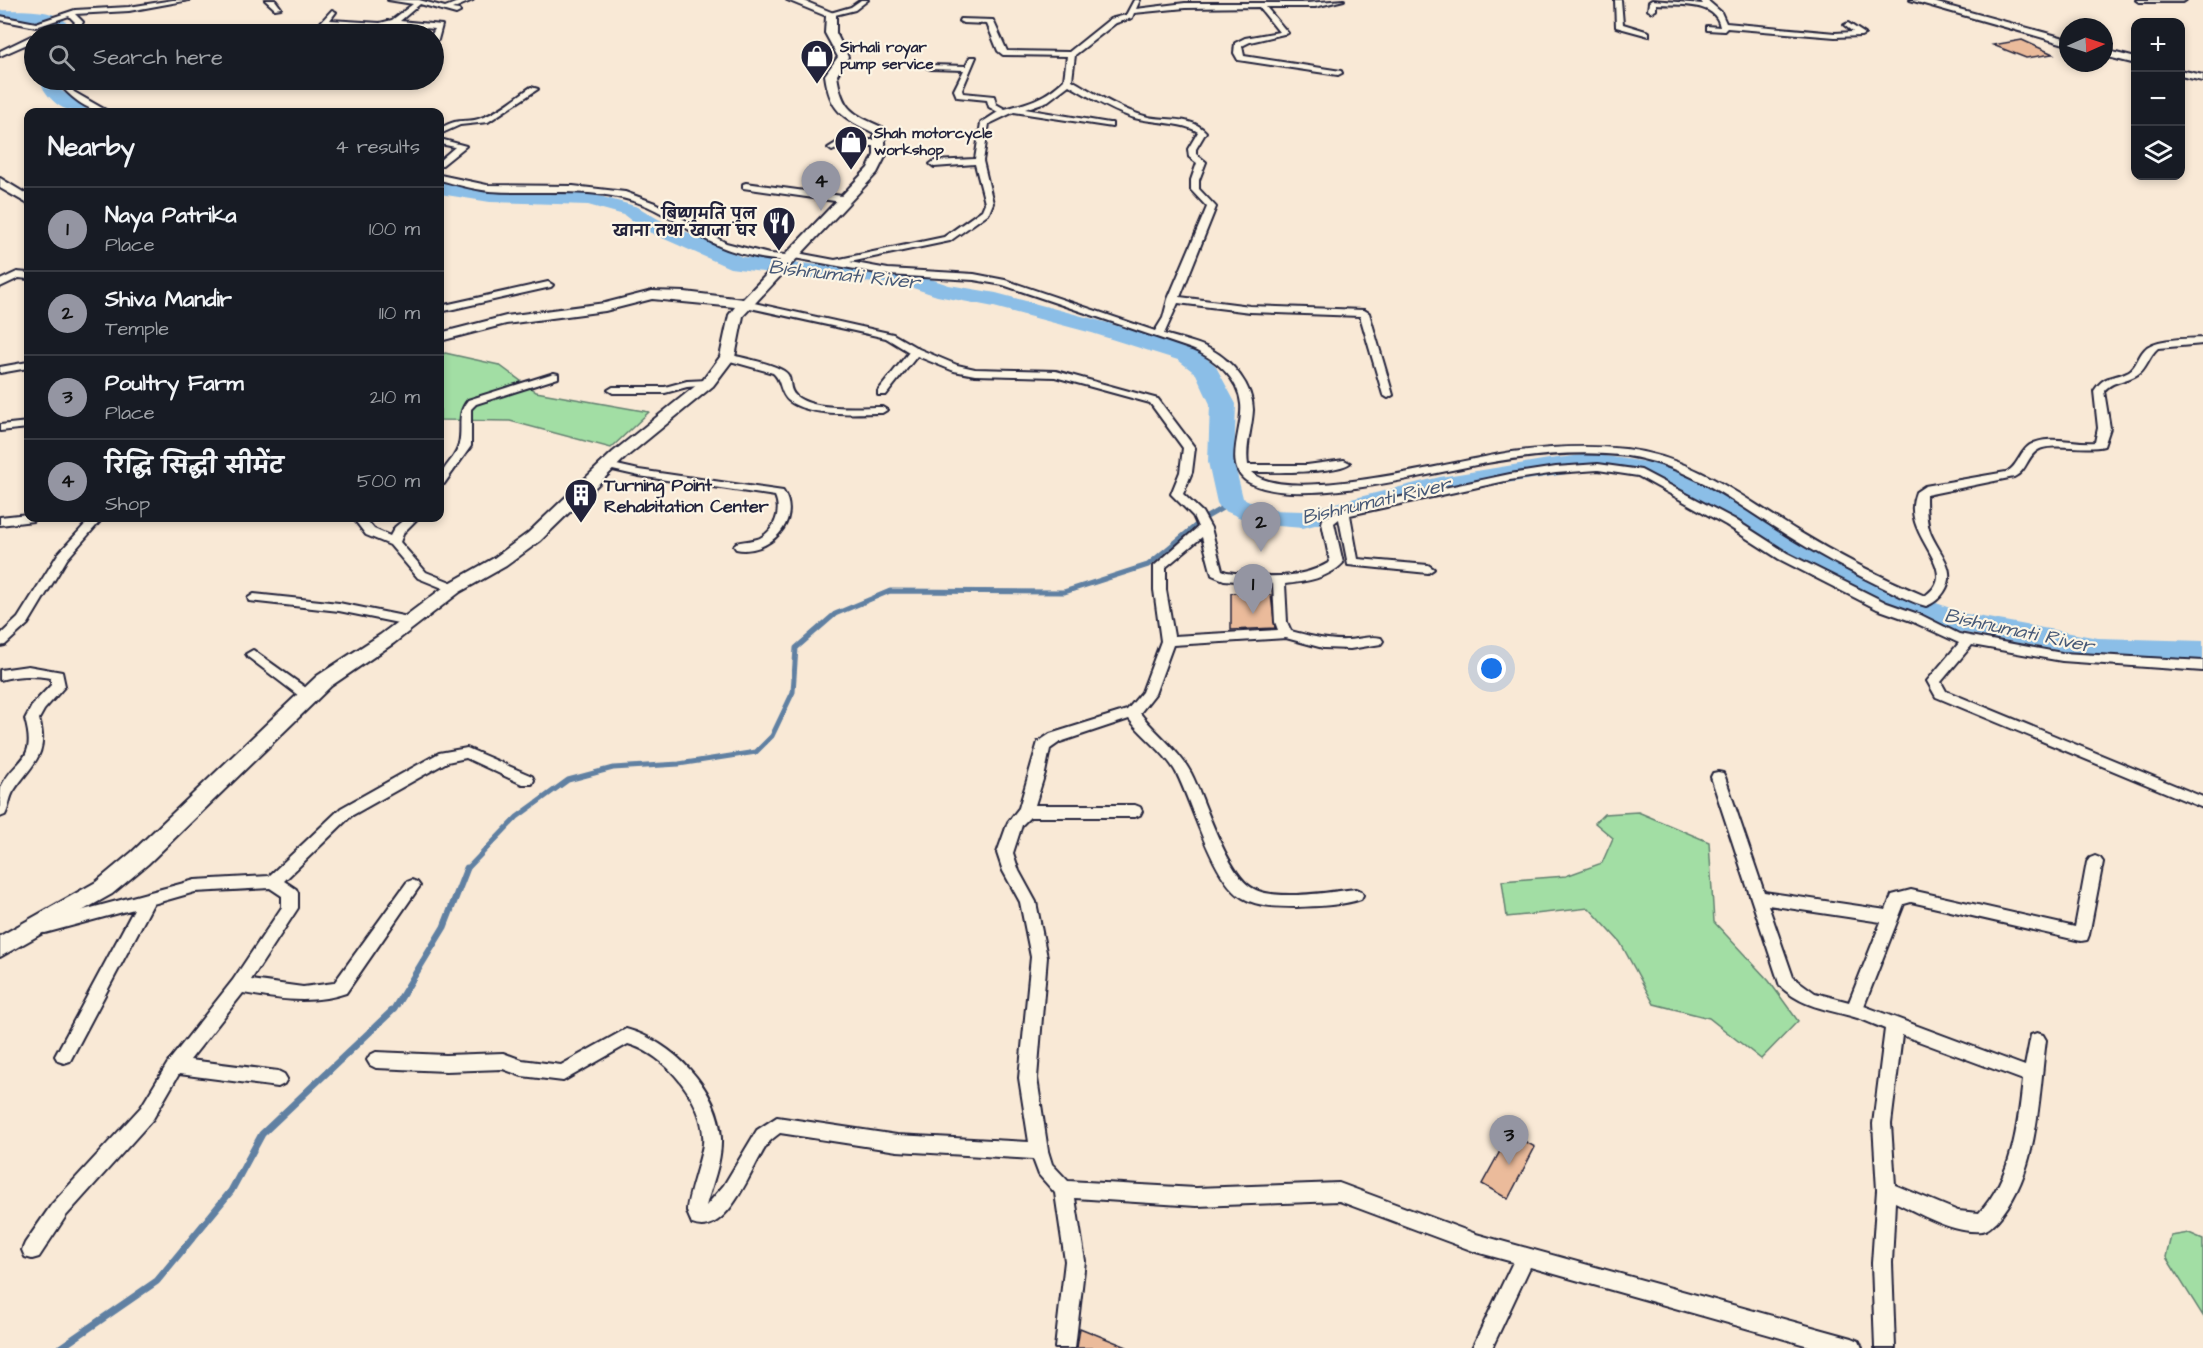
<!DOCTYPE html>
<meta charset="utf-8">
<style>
body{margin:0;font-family:"Architects Daughter","Playpen Sans Deva",sans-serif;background:#20242c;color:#f1f3f6}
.controls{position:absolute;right:18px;top:18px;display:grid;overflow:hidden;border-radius:12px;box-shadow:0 3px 9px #0003}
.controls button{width:54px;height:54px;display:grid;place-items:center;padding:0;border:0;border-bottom:2px solid #363941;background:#171b24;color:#f1f3f6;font:30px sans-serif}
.compass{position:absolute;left:2059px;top:18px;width:54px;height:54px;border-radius:50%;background:#171b24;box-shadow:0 3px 9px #0003;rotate:87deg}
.you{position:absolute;left:1492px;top:669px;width:21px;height:21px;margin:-15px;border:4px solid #fff;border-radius:50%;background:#1a73e8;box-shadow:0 0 0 9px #1a73e833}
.badge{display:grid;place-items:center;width:39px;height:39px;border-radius:50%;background:#9495a2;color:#111;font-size:20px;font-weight:700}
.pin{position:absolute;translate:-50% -50px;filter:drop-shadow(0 2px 3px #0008)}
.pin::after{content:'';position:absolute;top:32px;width:21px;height:18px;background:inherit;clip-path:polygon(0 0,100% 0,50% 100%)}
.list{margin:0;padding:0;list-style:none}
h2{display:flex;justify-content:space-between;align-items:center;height:78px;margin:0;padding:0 24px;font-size:26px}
h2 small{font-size:20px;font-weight:400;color:#9ea1a6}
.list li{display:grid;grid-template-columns:39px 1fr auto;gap:18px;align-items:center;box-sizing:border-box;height:84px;padding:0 24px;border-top:2px solid #363941}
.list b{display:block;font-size:22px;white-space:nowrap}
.list p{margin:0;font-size:20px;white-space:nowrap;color:#9ea1a6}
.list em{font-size:20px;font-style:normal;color:#9ea1a6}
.icon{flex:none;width:33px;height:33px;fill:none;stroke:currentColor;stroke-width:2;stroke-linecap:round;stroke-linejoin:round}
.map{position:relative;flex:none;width:2203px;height:1348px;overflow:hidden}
.search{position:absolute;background:#171b24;box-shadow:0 3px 9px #0003;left:24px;top:24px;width:420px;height:66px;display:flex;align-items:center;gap:15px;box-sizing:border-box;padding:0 21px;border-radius:33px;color:#9ea1a6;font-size:22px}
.panel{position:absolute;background:#171b24;box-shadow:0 3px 9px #0003;left:24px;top:108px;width:420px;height:414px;border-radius:12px}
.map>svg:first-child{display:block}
</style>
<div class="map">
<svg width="2203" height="1348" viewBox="0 0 2203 1348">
<rect width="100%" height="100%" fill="#f9e9d6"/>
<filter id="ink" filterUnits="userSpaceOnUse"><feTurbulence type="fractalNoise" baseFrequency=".0167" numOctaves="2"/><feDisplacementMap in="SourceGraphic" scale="12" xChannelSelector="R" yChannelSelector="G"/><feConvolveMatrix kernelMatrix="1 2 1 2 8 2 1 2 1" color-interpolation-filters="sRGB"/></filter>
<g filter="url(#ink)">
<!-- green -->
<path fill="#a2dea4" stroke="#628070" stroke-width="1.5" d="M445,353L499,365L536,392L649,412L611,448L510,421L440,420V355Z
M1638,812L1709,842L1714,922L1769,981L1798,1021L1761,1059L1709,1018L1654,1004L1620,942L1589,908L1507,917L1502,881L1566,876L1602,863L1613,838L1595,823L1604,814Z
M2189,1233L2203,1239V1316L2166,1257L2171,1236Z"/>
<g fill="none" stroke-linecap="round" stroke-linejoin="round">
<!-- stream-far1 -->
<path stroke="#6180a2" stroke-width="5" d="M467,869L517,817L568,780L613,768L679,764L756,752L772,736L793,692L796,648L835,614L890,591L1064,592L1148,565L1205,518L1231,503"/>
<!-- stream -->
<path stroke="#6180a2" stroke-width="7" d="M60,1348L157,1281L231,1191L262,1134L394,1009L444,927L467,868"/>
<!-- river -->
<path fill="#8bbee7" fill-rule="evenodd" d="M0,10C21,11 55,7 69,25L68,34H51L52,27L37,21L0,20Z
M39,80H57L62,91L91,112C66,115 49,103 39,80Z
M440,182L490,190L589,193L638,207L658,219L742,257L838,267L903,270L949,285L996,293L1108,323L1196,350L1215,365L1236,404L1234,462L1243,498L1269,510L1303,511L1440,477L1549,459L1592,454L1659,464L1669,466L1904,591L1966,614L2098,638L2203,641V661L2098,658L1950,630L1882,605L1652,479L1592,470L1441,493L1303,528L1254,524L1221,509L1217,503L1208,462L1210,404L1196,374L1178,360L1092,333L994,307L937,296L901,284L838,281L730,268L642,229L624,215L588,205L490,202L440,194Z"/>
</g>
<!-- building -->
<path fill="#ebbb9b" stroke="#22223b" stroke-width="1.5" d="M2022,40L2053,54L2026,58L1993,45Z
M1231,593L1271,595L1275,628L1231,630Z
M1510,1133L1535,1147L1508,1199L1482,1184Z
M1080,1328L1127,1347V1348H1077Z"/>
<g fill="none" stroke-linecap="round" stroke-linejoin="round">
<!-- street casing -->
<g stroke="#22223b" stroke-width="4">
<path id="street" d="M173,0H189L129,11L75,14L83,22L76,34H69L75,22L69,16L36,27L0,20V16L36,23L75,10L129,7Z
M265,0H275L281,8L275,9Z
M388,0H419L445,7L463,0H473L452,9L459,10L460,12L456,14L420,4L400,21L442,25L438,40L434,42L432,34L435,29C398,25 362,26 325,24L321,22L332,10L336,12L330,20L380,23L392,20L413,4Z
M861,0H868L855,10L831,16L827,14L851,7Z
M1134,0H1140L1136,9L1185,3H1307L1344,0L1315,7H1266L1288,33L1250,42L1242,46L1244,56L1341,71L1342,73L1338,75L1238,60L1234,53L1235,43L1245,38L1279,32L1259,7L1185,8L1134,13L1132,18L1116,23L1075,55L1072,80C1096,94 1121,110 1148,117C1167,121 1192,116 1206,132L1196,149V154L1206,162L1199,180V189L1216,207L1180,297L1250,306L1364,310L1369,313L1393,395L1388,398L1383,395L1360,316L1250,312L1178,303L1164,334C1180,339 1197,342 1212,350C1232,361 1253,386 1253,410C1252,429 1245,446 1248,465H1307L1344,460L1350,463C1336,474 1271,472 1251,472C1287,507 1461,459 1512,452C1550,447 1588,445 1625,449C1692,457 1741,496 1796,530C1837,555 1880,577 1925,596C1931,591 1937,586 1938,577C1939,553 1902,527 1916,492L1925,486L2006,472C2018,467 2019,452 2030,445C2049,434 2075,444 2095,442L2098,428L2094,391C2106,373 2112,380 2129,371C2137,366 2138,356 2145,349C2155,338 2188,339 2203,338V344L2158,348C2149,355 2147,368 2138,374C2126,382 2113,380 2104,391L2110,428L2104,446C2086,451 2051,442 2038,450C2027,456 2027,471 2014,477L1926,495C1926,507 1926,521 1930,532C1938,553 1959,569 1944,592C1940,598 1933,604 1926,606C1910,602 1895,593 1880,586C1848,570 1815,553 1785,534C1734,502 1688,465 1627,456C1581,450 1533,455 1487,463C1429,473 1301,509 1250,483C1221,469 1244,428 1241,404C1239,378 1214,358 1192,349L1003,285L974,280L888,275L794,258C782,266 732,252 719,246C694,235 672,217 647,206C597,185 541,195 489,191C472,189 455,184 440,180V175L487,185L573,186L625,192L655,203L726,243L769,254L787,255L792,252L835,260L944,237L982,210L985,203L975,164L934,167L930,164L934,161L975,159L981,123L998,112L989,107L987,100L957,97L954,90L964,70L930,69L926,67L930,65L966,66L970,57H976L962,90L963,93L994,96L996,104L1005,109C1030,102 1044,99 1064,80L1067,56L1003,55L998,51L987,24L963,23L959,21L960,19L993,20L1007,51L1069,52L1110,19L1126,15ZM1069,85C1088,96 1108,109 1131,117C1149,123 1184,122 1198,132L1188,149L1189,157L1197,163L1191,180V190L1207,207L1168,299L1163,318L1155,331L1005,280L974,274L888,269L850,262L950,241L989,213L993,203L983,161L989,124L1014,112L1112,127V123H1109L1025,109L1048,101Z
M1615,0H1621L1623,24L1649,32V36L1616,27Z
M1652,0L1703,4L1700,0H1707L1721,12L1726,23L1835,33L1853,32L1844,25L1848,23L1865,34L1861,36L1835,37L1727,28L1724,31L1707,30V26L1720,27C1716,0 1677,6 1656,4V10L1652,12L1648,10L1649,2Z
M2136,0H2186L2183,2H2139Z
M31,36H34V41L0,56V51Z
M56,80H64L74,92L109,112C89,114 68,95 56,80Z
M369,80H378L372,83H369Z
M531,87L538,89L488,122L460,125L440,134V129C459,116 466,124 481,118C499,112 516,97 531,87Z
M440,139L466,146L440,167V160L455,147L440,144Z
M841,140H879L883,143L879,146H843L832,151L828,148Z
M746,183L842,196L846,199L842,202L743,188V184Z
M17,272L28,273V279L19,278L0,287V280Z
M548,282L553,285L551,287L440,312V306Z
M745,301L893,334L919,349L957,365L975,369L1056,371L1158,399L1195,448L1192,472L1183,494L1202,512L1211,528L1222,570L1227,572C1262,577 1299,581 1330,562L1322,523L1323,519L1340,510L1510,474L1556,467L1598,464L1641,470L1734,519L1787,553L1887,603L1921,615L1959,634L2062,653L2203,661V671L2062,661L1972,645L1941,682L1946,691L2203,797V808L1936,697L1927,681L1959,643L1911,621L1877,609L1779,559L1726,525L1638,476L1598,470L1556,473L1510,480L1350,515L1358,559L1428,565L1434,569L1428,573L1348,565L1339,519L1334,523L1343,563C1329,578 1305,582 1285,584L1287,622L1291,631C1310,636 1328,641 1348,640C1358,640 1370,635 1381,638L1383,641L1381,644L1350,649L1323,648L1286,638L1173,645L1155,694L1140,713C1156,734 1178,749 1191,773C1205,800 1227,876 1254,889C1276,901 1331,892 1355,889L1361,891L1363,895L1361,899C1341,906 1317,906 1297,907C1280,907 1258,907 1243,898C1213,881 1193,806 1177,774C1166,753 1144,738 1129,719L1060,742L1050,749L1045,773L1035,805H1135L1140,807L1142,811L1140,815L1135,817H1030L1022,825L1013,853L1019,871L1036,902L1047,957L1037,1078L1048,1151L1052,1164L1068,1181L1196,1188L1339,1183L1476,1234L1852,1338L1859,1341L1862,1348H1816L1530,1267L1492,1348H1472L1513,1262L1476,1252L1339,1201L1196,1206L1075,1198L1085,1261L1075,1348H1055L1065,1261L1055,1193L1039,1175L1033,1159L897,1151L780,1133C776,1136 772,1139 769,1142C752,1164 729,1239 692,1224C691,1220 688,1216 687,1211C686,1201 701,1160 703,1144C707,1104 666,1054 628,1044L563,1081L522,1076L503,1069L446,1071L376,1068L370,1065L367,1060L370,1055L376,1052L446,1055L503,1053L522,1060L561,1065L626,1029C671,1041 719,1088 721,1138C722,1161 712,1184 706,1206L724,1185L757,1130L777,1117L897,1135L1029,1142L1019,1078L1031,957L1020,902L1003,871L997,853L1008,822L1019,808L1038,742L1050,734L1127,710L1142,692L1161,641L1154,590V566L1198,527L1193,516L1171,494L1180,472L1183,448L1150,403L1055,377L975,375L954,371L917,356L886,395H878V391L909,352L886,338L741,306V302ZM1202,537L1212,575L1224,580L1273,584L1275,622L1278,630L1174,636L1166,590V567Z
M727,354C739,357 782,365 788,375C792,382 788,389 796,396C814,411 859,407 882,407L887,410L882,413C856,413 810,417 789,401C779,393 782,380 773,373L723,359L722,357Z
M28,362V368L0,373V367Z
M554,373L558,374V378L476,404L471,409V446L444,484L440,485C440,465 456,461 459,444C463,427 456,414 468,400Z
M708,380L712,381V385L687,387L665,393H613L608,390L613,387H665L687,381Z
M28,422V428L0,431V425Z
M608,463L639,470L783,491C803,521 768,556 736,549L734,546L736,543C743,541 753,541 760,538C775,530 782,511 775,496L639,476L604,468V464Z
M28,514V518H35L33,521L0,525V517Z
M91,518H103L67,559L28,624L5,645L0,646V635L18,618L58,554Z
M353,518H365L374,529L390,536L395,527L406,518H418L404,532L400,542L426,572L458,585L460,588L458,591H450L418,578L390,545L366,535Z
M254,594L339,603L408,617L414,621L408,625L339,611L249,601L248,598Z
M253,650L313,693L315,696L313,699H303L248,657L246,654Z
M28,666L62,672L65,686L44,710L39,719C50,756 31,764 13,792C9,799 9,808 5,815L0,817C0,808 0,795 1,788C14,757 38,764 25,719L33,704L51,685V678C33,675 17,675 0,680V670Z
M467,748L532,776L534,780L532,784H522L466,758L447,762L351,816L284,881L296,889L298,893V908L251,980L303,987L334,983L407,882L412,880L417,882L420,886L417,890L346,993C311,1005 279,999 243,993L190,1060L278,1071L284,1074L287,1079L284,1084L278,1087L179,1074L153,1119L66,1216L39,1257L32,1259L25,1257L22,1250L25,1243L52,1204L141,1107L169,1061L233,980L282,907V896L270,888L195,892L153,904L70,1061L64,1063L58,1061L55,1056L134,909L45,933L39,932L37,927L39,922L195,880L269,876L341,808L439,753Z
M1718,772L1723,773L1725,777L1764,892L1886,910L1892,895L1911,890L2075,927L2087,862L2090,858L2095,856L2100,858L2103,862L2089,935L2087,940L2081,941L1911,902L1904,904L1864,1006L2025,1066L2031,1035L2037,1033L2043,1035L2046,1040C2038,1099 2039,1174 1997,1221C1992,1225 1989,1230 1982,1231C1953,1234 1921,1214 1895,1202L1892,1263L1895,1348H1875L1872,1263L1877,1190L1873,1124L1885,1029C1875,1025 1865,1020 1854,1017C1826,1009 1802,1007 1780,986L1711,777L1713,773ZM1768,905L1881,922L1849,1002L1815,993L1793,977ZM1902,1035L2023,1080C2018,1127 2012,1177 1979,1213L1958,1211L1895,1185L1891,1124Z"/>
</g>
<!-- secondary casing -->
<g stroke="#22223b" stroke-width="4">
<path id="secondary" d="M787,0H802L836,14V33L848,57L837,75C842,111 853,114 884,128L886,155L877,173L743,316L735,357L713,386L625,458L540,541L506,566L460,592L394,643L331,686L148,864L112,894L0,957V936L96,882L132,852L317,676L380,635L448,584L494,558L528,533L613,452L703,380L720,357L729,315L735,307L652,299L605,311L506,324L440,341V333L506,316L605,303L652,291L685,292L743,299L868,168L874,155V133C842,117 830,112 825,75L838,57L825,33L826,16Z
M1910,0H1926L2068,39V45Z
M2104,50L2136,58V64L2104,56Z
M2180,70L2203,75V81L2180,76Z
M0,178L28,195V204L0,188Z"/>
</g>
<!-- street -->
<use href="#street" fill="#fcf5e5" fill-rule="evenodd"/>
<!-- secondary -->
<use href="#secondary" fill="#fcf5e5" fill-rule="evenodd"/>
</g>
</g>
<!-- icons -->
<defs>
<g id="shop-pin" transform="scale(1.725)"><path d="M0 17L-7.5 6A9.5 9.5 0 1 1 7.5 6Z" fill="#22223b" stroke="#fcf5e5"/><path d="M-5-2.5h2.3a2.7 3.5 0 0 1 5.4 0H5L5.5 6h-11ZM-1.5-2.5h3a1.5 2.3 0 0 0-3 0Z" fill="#fff"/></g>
<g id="restaurant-pin" transform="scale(1.725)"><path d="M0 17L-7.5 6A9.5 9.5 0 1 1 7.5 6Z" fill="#22223b" stroke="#fcf5e5"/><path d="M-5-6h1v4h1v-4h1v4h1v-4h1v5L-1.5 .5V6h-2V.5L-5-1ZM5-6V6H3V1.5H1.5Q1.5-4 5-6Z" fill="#fff"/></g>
<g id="building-pin" transform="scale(1.725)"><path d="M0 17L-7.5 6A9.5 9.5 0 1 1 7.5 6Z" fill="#22223b" stroke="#fcf5e5"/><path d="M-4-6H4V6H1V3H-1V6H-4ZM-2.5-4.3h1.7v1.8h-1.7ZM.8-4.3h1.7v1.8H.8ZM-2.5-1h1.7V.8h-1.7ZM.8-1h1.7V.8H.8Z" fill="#fff"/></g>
</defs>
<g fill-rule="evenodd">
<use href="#shop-pin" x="817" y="56"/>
<use href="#shop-pin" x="851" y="142"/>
<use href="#restaurant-pin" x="779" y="223"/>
<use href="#building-pin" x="581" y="495"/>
</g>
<g text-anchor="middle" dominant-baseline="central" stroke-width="4.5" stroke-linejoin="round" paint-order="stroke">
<!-- far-poi labels -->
<g font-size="15" font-weight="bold" fill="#22223b" stroke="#fcf5e5" text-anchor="start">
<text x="840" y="47">Sirhali royar<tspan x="840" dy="17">pump service</tspan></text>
<text x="874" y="133">Shah motorcycle<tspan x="874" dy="17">workshop</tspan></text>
<text x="756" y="214" text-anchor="end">बिष्णुमति पुल<tspan x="756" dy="17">खाना तथा खाजा घर</tspan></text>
</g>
<!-- poi labels -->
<g font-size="18" font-weight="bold" fill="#22223b" stroke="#fcf5e5" text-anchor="start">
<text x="604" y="485">Turning Point<tspan x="604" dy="21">Rehabitation Center</tspan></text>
</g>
<!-- water labels -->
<g font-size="20" font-style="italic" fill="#475977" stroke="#fcf5e5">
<text transform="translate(844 275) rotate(6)">Bishnumati River</text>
<text transform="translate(1376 501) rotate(-13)">Bishnumati River</text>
<text transform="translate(2019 631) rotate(12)">Bishnumati River</text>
</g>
</g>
</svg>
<div class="controls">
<button>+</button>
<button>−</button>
<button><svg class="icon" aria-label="layers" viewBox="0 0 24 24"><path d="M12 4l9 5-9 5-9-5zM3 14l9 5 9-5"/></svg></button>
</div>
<svg class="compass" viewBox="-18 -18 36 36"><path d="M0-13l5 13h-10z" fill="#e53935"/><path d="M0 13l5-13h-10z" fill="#9ea1a6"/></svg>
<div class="you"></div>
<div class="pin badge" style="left:1253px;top:614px">1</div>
<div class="pin badge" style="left:1261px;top:552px">2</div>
<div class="pin badge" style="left:1509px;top:1165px">3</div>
<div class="pin badge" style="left:821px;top:211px">4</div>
<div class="search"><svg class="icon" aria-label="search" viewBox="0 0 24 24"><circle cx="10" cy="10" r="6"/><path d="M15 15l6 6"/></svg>Search here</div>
<section class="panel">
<h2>Nearby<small>4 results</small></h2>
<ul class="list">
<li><span class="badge">1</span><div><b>Naya Patrika</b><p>Place</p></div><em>100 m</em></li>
<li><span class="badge">2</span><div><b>Shiva Mandir</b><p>Temple</p></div><em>110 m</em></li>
<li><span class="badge">3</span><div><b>Poultry Farm</b><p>Place</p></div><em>210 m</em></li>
<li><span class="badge">4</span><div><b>रिद्धि सिद्धी सीमेंट</b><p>Shop</p></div><em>500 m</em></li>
</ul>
</section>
</div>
